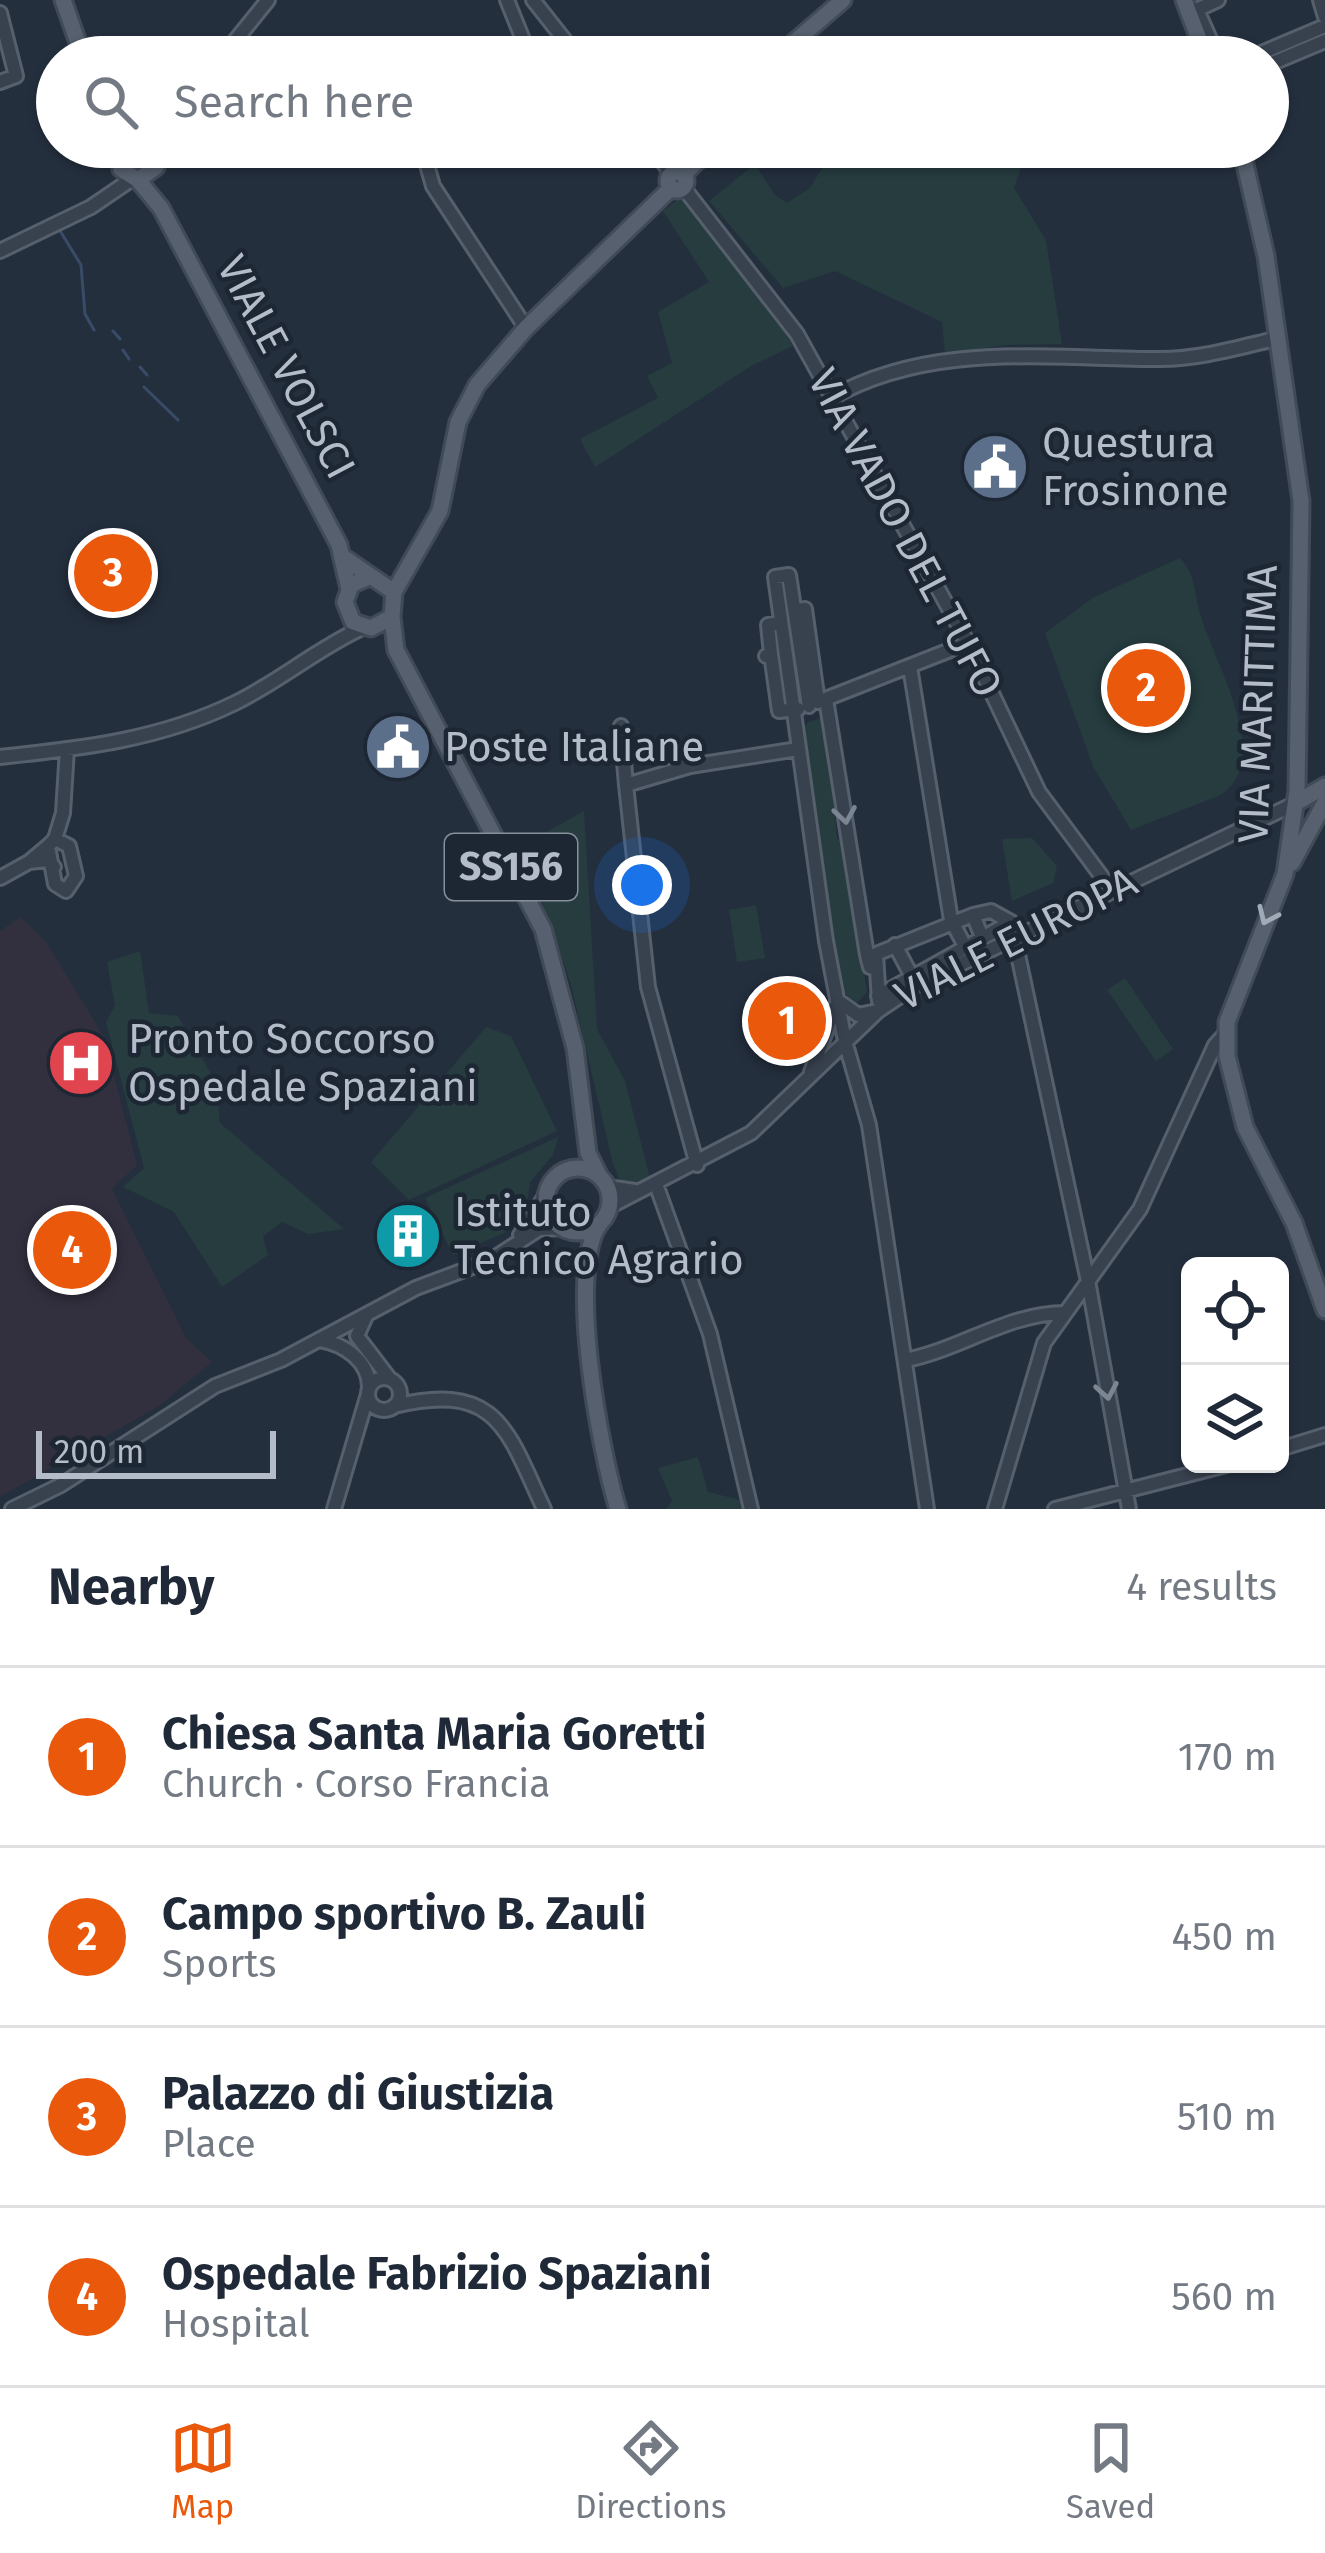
<!DOCTYPE html>
<meta charset="utf-8">
<style>
body{margin:0;font-family:"Fira Sans",sans-serif;background:#f6f6f7;color:#1f2937}
.controls{position:absolute;right:36px;bottom:36px;display:grid;overflow:hidden;border-radius:18px;box-shadow:0 3px 9px #0004}
.controls button{width:108px;height:108px;display:grid;place-items:center;padding:0;border:0;border-bottom:3px solid #e0e1e3;background:#fff;color:#1f2937;font:60px sans-serif}
.scale{position:absolute;left:36px;bottom:30px;width:240px;box-sizing:border-box;padding-left:12px;border:6px solid #b4bcc9;border-top:0;font-size:33px;line-height:42px;white-space:nowrap;color:#b4bcc9;-webkit-text-stroke:9px #1d2633;paint-order:stroke}
.you{position:absolute;left:642px;top:885px;width:42px;height:42px;margin:-30px;border:9px solid #fff;border-radius:50%;background:#1a73e8;box-shadow:0 0 0 18px #1a73e833}
.badge{display:grid;place-items:center;width:78px;height:78px;border-radius:50%;background:#ea580c;color:#fff;font-size:39px;font-weight:700}
.pin{position:absolute;translate:-50% -50%;border:6px solid #fff;box-shadow:0 3px 12px #0006}
.list{margin:0;padding:0;list-style:none}
h2{display:flex;justify-content:space-between;align-items:center;height:156px;margin:0;padding:0 48px;font-size:51px}
h2 small{font-size:39px;font-weight:400;color:#747a83}
.list li{display:grid;grid-template-columns:78px 1fr auto;gap:36px;align-items:center;box-sizing:border-box;height:180px;padding:0 48px;border-top:3px solid #e0e1e3}
.list b{display:block;font-size:45px;white-space:nowrap}
.list p{margin:0;font-size:39px;white-space:nowrap;color:#747a83}
.list em{font-size:39px;font-style:normal;color:#747a83}
.icon{flex:none;width:66px;height:66px;fill:none;stroke:currentColor;stroke-width:2;stroke-linecap:round;stroke-linejoin:round}
.map{position:relative;flex:none;width:1325px;height:1509px;overflow:hidden}
.search{position:absolute;background:#fff;box-shadow:0 3px 9px #0004;left:36px;right:36px;top:36px;height:132px;display:flex;align-items:center;gap:30px;box-sizing:border-box;padding:0 42px;border-radius:66px;color:#747a83;font-size:45px}
.sheet{height:876px;background:#fff}
nav{display:flex;justify-content:space-around;align-items:center;box-sizing:border-box;height:168px;border-top:3px solid #e0e1e3;background:#fff;font-size:33px;color:#747a83}
nav a{display:grid;justify-items:center;gap:6px}
nav .on{color:#ea580c}
.map>svg:first-child{display:block}
</style>
<div class="map">
<svg width="1325" height="1509" viewBox="0 0 1325 1509">
<rect width="100%" height="100%" fill="#242f3e"/>
<!-- medical -->
<path fill="#32303f" d="M21,917L46,942L104,1037L137,1165L112,1189L186,1338L212,1362L159,1406L0,1497V931Z"/>
<!-- green -->
<path fill="#263c3f" d="M819,147H1028L1014,188L1046,240L1062,344L1004,345L945,355L942,322L835,271L783,288L709,201L755,164L775,195L787,203L809,189L828,159Z
M681,197L769,306L793,346L751,366L595,467L580,439L658,398L647,376L672,363L658,312L709,282L663,211Z
M1180,558C1198,579 1193,592 1201,617C1215,663 1276,765 1218,796L1131,830L1093,766L1045,633L1094,597Z
M822,718L842,815L835,814L837,839L845,842L867,992L857,1003L842,992L800,733L808,722Z
M584,811L597,1029L625,1081L651,1182L637,1188L620,1181L613,1164L571,985L554,934L513,851Z
M1032,838L1057,866L1053,883L1012,901L1002,839Z
M756,905L765,958L737,962L729,910Z
M140,951L149,1013L178,1016L216,1083L220,1123L344,1229L308,1234L282,1222L263,1236L268,1255L222,1287L174,1212L123,1187L144,1168L106,1022L115,1005L107,962Z
M1125,978L1173,1049L1156,1061L1107,990Z
M486,1027L511,1036L557,1131L409,1200L371,1162Z
M558,1137L553,1155L530,1182L526,1209L504,1233L453,1255L425,1198Z
M698,1457L708,1492L741,1500L747,1509H666L672,1501L658,1468Z"/>
<g fill="none" stroke-linecap="round" stroke-linejoin="round">
<!-- stream -->
<path stroke="#394c67" stroke-width="3" d="M59,229L81,265L85,314L94,330
M113,331L120,339
M123,350L129,359
M140,367L147,375
M144,387L178,420"/>
<!-- minor casing -->
<g stroke="#565f6c" stroke-width="18">
<path id="minor" d="M507,0L530,57
M533,0L578,57
M1320,0L1325,17
M1197,10L1218,57
M1192,12L1218,0
M0,13L16,76L0,82
M222,57L268,0
M1252,57L1325,26
M1268,65L1325,41
M422,147L433,186L526,328
M651,147L672,174
M683,187L797,334L968,643L1039,792L1111,889
M0,251L91,207L132,179
M831,398C931,341 1049,359 1160,359C1200,359 1240,347 1279,338
M795,611L805,609L818,702
M771,654L768,625L781,622
M766,656L771,654L779,711L798,709
M910,667L951,920L965,946
M826,699L867,955L870,967L876,969
M823,700L968,643
M809,706L789,575L775,577L826,941L845,1041L869,1125L927,1509
M621,726L626,785
M0,757C83,748 159,740 235,703C280,681 318,648 364,627
M55,839L69,846L76,876L66,891L55,884L48,846Z
M55,839L63,813L67,749
M48,846L29,862L47,860L54,867
M0,878L29,862
M973,915L991,911L1011,922
M895,945L911,975
M878,996L1011,922L1089,1286L1129,1509
M837,1000L858,1015L877,1011
M879,1001L876,954L973,915L982,937
M811,1072L835,1007
M697,1165L648,987L626,785L690,766L798,749
M607,1187L635,1191
M657,1187L710,1334L751,1509
M609,1207L751,1133L878,1011L915,986L1296,803
M520,1235L547,1193
M366,1316L357,1336L389,1378
M320,1340C344,1344 369,1361 369,1387
M906,1360C961,1349 1008,1313 1065,1313
M368 1394a16 16 0 1 1 32 0a16 16 0 1 1-32 0Z
M394,1406C498,1381 507,1430 544,1509
M1280,1449L1325,1435
M12,1509L61,1485L215,1386L281,1360L416,1288L491,1260L539,1229L564,1228
M334,1509L368,1394
M995,1509L1044,1343L1140,1209L1215,1045L1226,1033
M1055,1509L1230,1464"/>
</g>
<!-- major casing -->
<g stroke="#414a57" stroke-width="21">
<path id="major" d="M63,0L83,57
M1184,0L1206,57
M777,57L843,0
M124,147L121,169L138,180L156,167L152,147
M1241,147L1266,256L1301,501L1297,791L1285,874L1227,1022V1056L1245,1127L1294,1223L1325,1310
M668 181a9 9 0 1 1 18 0a9 9 0 1 1-18 0Z
M683,175L712,147
M138,180L161,208L339,545L349,589
M346,559L394,592L392,617L371,628L353,622L345,602L351,585L369,577
M394,592L440,511L458,422L477,385L526,328L671,188
M392,617L396,650L543,929L575,1048L588,1153L599,1175
M1296,803L1325,786
M1292,863L1325,802
M546 1200a32 32 0 1 1 64 0a32 32 0 1 1-64 0Z
M602,1221C564,1263 601,1455 618,1509"/>
</g>
<!-- minor -->
<use href="#minor" stroke="#38414e" stroke-width="12"/>
<!-- major -->
<use href="#major" stroke="#56606e" stroke-width="15"/>
</g>
<!-- one-way arrows -->
<defs><path id="oneway-chevron" d="M-2-3.5L2.5 0L-2 3.5" fill="none" stroke-width="1.6" stroke-linecap="round" stroke-linejoin="round" transform="scale(3)"/></defs>
<g stroke="#7c8592">
<use href="#oneway-chevron" transform="translate(845 815) rotate(81)"/>
<use href="#oneway-chevron" transform="translate(1107 1391) rotate(80)"/>
</g>
<use stroke="#a1aab7" href="#oneway-chevron" transform="translate(1267 916) rotate(114)"/>
<!-- icons -->
<defs>
<g id="civic-disc" transform="scale(3.45)"><circle r="9.5" fill="#5c6f8a" stroke="#1d2633"/><path d="M-.6-6.5H3V-4.5H.6V-3L4-1V1h2V6H-6V1h2V-1L-.6-3ZM-1.2 2.5V6h2.4V2.5Z" fill="#fff"/></g>
<g id="hospital-disc" transform="scale(3.45)"><circle r="9.5" fill="#e0444e" stroke="#1d2633"/><path d="M-5-5h3v3.5h4V-5h3V5h-3V1.5h-4V5h-3Z" fill="#fff"/></g>
<g id="building-disc" transform="scale(3.45)"><circle r="9.5" fill="#0f9aa8" stroke="#1d2633"/><path d="M-4-6H4V6H1V3H-1V6H-4ZM-2.5-4.3h1.7v1.8h-1.7ZM.8-4.3h1.7v1.8H.8ZM-2.5-1h1.7V.8h-1.7ZM.8-1h1.7V.8H.8Z" fill="#fff"/></g>
</defs>
<g fill-rule="evenodd">
<use href="#civic-disc" x="995" y="467"/>
<use href="#civic-disc" x="398" y="747"/>
<use href="#hospital-disc" x="81" y="1063"/>
<use href="#building-disc" x="408" y="1236"/>
</g>
<g text-anchor="middle" dominant-baseline="central" stroke-width="9" stroke-linejoin="round" paint-order="stroke">
<!-- shield labels -->
<rect fill="#1d2633" stroke="#878f9c" stroke-width="3" x="445" y="834" width="132" height="66" rx="9"/>
<g font-size="39" font-weight="bold" fill="#b4bcc9">
<text x="511" y="867">SS156</text>
</g>
<!-- street labels -->
<g font-size="42" fill="#b4bcc9" stroke="#1d2633">
<text transform="translate(286 367) rotate(62)">VIALE VOLSCI</text>
<text transform="translate(905 533) rotate(62)">VIA VADO DEL TUFO</text>
<text transform="translate(1258 704) rotate(-88)">VIA MARITTIMA</text>
<text transform="translate(1016 939) rotate(-27)">VIALE EUROPA</text>
</g>
<!-- poi labels -->
<g font-size="42" fill="#b4bcc9" stroke="#1d2633" text-anchor="start">
<text x="1042" y="443">Questura<tspan x="1042" dy="48">Frosinone</tspan></text>
<text x="444" y="747">Poste Italiane</text>
<text x="128" y="1039">Pronto Soccorso<tspan x="128" dy="48">Ospedale Spaziani</tspan></text>
<text x="454" y="1212">Istituto<tspan x="454" dy="48">Tecnico Agrario</tspan></text>
</g>
</g>
</svg>
<div class="controls">
<button><svg class="icon" aria-label="locate" viewBox="0 0 24 24"><circle cx="12" cy="12" r="6"/><path d="M12 2v4M12 18v4M2 12h4M18 12h4"/></svg></button>
<button><svg class="icon" aria-label="layers" viewBox="0 0 24 24"><path d="M12 4l9 5-9 5-9-5zM3 14l9 5 9-5"/></svg></button>
</div>
<div class="scale">200 m</div>
<div class="you"></div>
<div class="pin badge" style="left:787px;top:1021px">1</div>
<div class="pin badge" style="left:1146px;top:688px">2</div>
<div class="pin badge" style="left:113px;top:573px">3</div>
<div class="pin badge" style="left:72px;top:1250px">4</div>
<div class="search"><svg class="icon" aria-label="search" viewBox="0 0 24 24"><circle cx="10" cy="10" r="6"/><path d="M15 15l6 6"/></svg>Search here</div>
</div>
<section class="sheet">
<h2>Nearby<small>4 results</small></h2>
<ul class="list">
<li><span class="badge">1</span><div><b>Chiesa Santa Maria Goretti</b><p>Church · Corso Francia</p></div><em>170 m</em></li>
<li><span class="badge">2</span><div><b>Campo sportivo B. Zauli</b><p>Sports</p></div><em>450 m</em></li>
<li><span class="badge">3</span><div><b>Palazzo di Giustizia</b><p>Place</p></div><em>510 m</em></li>
<li><span class="badge">4</span><div><b>Ospedale Fabrizio Spaziani</b><p>Hospital</p></div><em>560 m</em></li>
</ul>
</section>
<nav>
<a class="on"><svg class="icon" aria-label="map" viewBox="0 0 24 24"><path d="M3 6l6-2 6 2 6-2v14l-6 2-6-2-6 2zM9 4v14M15 6v14"/></svg>Map</a>
<a><svg class="icon" aria-label="directions" viewBox="0 0 24 24"><path d="M12 3l9 9-9 9-9-9zM9 14v-3h6M13 9l2 2-2 2"/></svg>Directions</a>
<a><svg class="icon" aria-label="saved" viewBox="0 0 24 24"><path d="M7 4h10v16l-5-4-5 4z"/></svg>Saved</a>
</nav>
